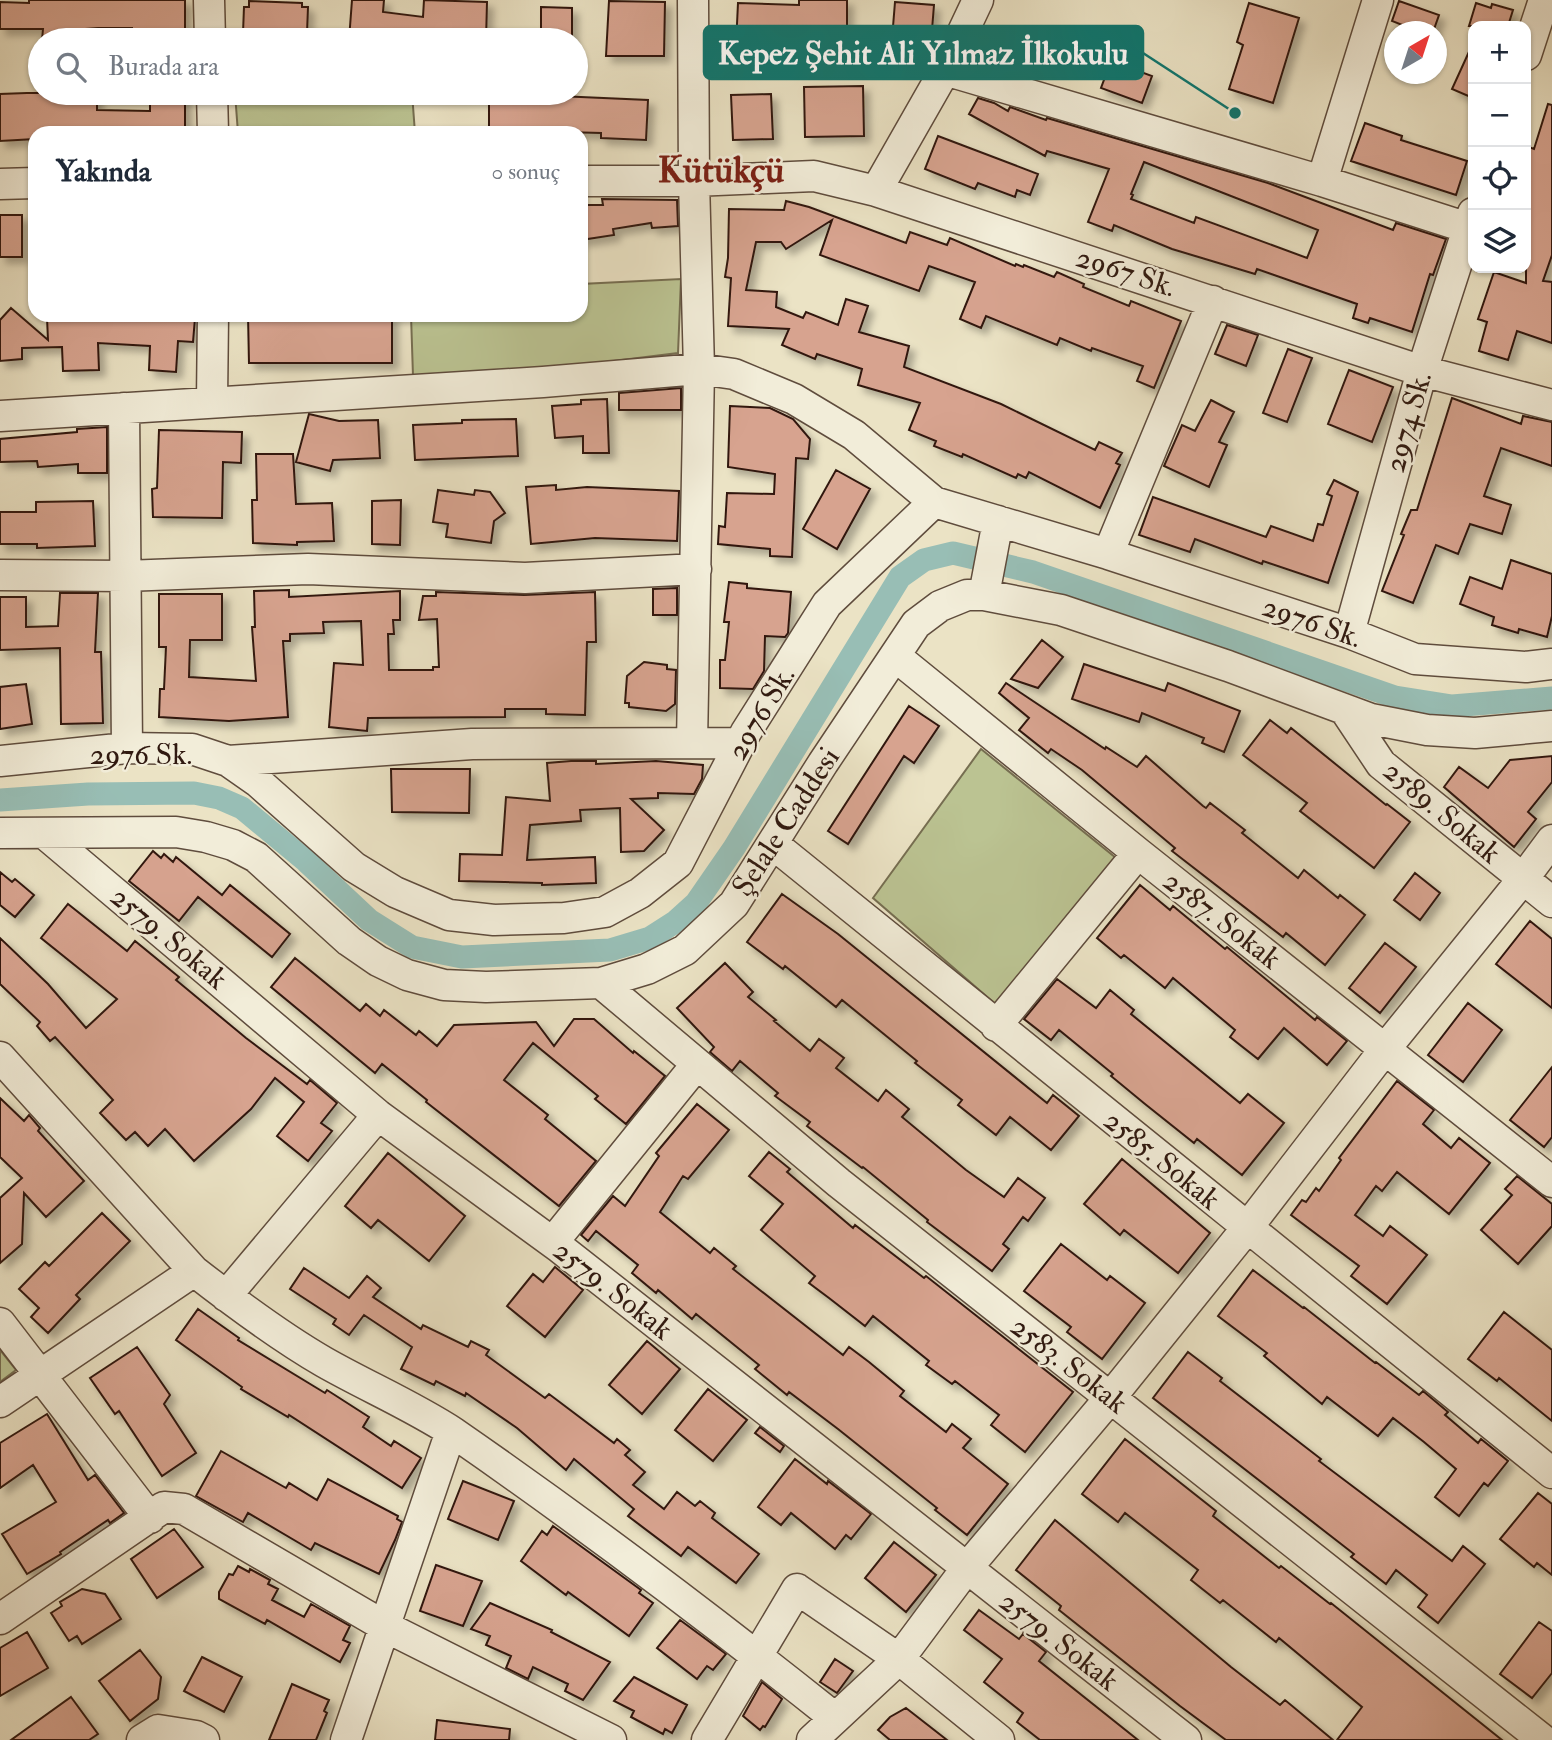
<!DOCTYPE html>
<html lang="tr">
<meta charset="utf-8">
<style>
body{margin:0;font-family:"IM FELL Double Pica",serif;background:#f2f2f3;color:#1f2937}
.controls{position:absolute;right:21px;top:21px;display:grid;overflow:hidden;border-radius:14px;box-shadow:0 2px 5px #0004}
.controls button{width:63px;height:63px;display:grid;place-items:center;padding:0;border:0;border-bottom:2px solid #e0e1e3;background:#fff;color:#1f2937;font:35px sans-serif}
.compass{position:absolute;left:1384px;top:21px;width:63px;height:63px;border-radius:50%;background:#fff;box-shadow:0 2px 5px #0004;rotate:39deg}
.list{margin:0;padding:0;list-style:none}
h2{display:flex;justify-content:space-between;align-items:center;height:91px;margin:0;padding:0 28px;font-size:30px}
h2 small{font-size:23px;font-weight:400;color:#747a83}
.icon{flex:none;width:38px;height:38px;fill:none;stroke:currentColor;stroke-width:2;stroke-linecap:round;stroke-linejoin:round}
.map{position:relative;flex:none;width:1552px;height:1740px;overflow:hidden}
.search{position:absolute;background:#fff;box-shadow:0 2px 5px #0004;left:28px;top:28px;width:560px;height:77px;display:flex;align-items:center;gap:18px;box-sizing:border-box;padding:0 24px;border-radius:38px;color:#747a83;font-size:26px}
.panel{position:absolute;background:#fff;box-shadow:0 2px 5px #0004;left:28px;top:126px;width:560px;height:196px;border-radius:21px}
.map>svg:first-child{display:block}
</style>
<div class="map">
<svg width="1552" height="1740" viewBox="0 0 1552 1740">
<defs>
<filter id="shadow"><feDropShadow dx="6" dy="6" stdDeviation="3.5" flood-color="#0004"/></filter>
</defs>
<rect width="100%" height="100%" fill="#ebe3c5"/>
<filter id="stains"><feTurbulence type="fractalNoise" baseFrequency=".00286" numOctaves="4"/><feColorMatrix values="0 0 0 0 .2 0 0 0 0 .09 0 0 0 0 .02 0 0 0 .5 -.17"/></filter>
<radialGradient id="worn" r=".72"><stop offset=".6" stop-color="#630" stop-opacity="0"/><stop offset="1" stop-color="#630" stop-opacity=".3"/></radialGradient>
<!-- green -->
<path fill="#bbc392" stroke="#766e51" stroke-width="2" d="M235,93H412L415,133H238Z
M681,279L678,353L541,370L413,376L411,315H581V284Z
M981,749L1116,858L1000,1008L873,898Z
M0,1350L16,1370L0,1382Z"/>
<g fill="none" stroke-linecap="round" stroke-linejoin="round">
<!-- canal -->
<path stroke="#98beb5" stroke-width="23" d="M0,800L88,794L194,793L219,798L242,808L306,861L369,920L412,947L462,957L610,950L650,938L675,922L696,903L734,848L900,577L924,560L953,553L1033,572L1395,697L1452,706L1552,698"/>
</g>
<!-- building -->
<path fill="#d7a38f" stroke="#301910" stroke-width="2" fill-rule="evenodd" filter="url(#shadow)" d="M29,0H185V40H132V28H98L86,29V40H42L43,29H0V2L29,3Z
M352,0H384L383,12L423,17L424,0L487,2L486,40H349Z
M799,0H847V51L736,45L738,3L799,5Z
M249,1L302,3V7H308L307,33L285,31V40H264V34L243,33L244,7H249Z
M609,1L665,2L664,56H606Z
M1399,1L1439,15L1433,32H1420L1392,21Z
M895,2L934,5L931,42L892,39Z
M1249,3L1299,18L1273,103L1229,89L1243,45L1237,42Z
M1476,3L1491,8L1492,4L1513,10L1508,26H1469Z
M541,7L572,8V40H541Z
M1473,43V98L1452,89Z
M1111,61L1152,76L1142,103L1101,88Z
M863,86L864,136L805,137L804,87Z
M27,93H97V110L150,111V93H185V133H35V139L0,141V94Z
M489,93L648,100L646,140L601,138V133L489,130Z
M771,94L773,139L733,140L731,95Z
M978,98L994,103L1008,111L1010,107L1046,120L1047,118L1268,183L1393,230L1396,223L1446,239L1433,275L1430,274L1412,332L1370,318L1368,323L1353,318L1357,304L1257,269L1255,274L1172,249L1114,225L1112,231L1088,222L1109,169L1047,151L1045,156L969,114ZM1144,162L1318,230L1307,258L1196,217L1194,223L1131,199L1133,195L1131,194Z
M1548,104L1552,105V255L1543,281L1552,282V343L1517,331L1508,360L1479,351L1487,322L1478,319L1494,272L1526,283V157L1529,147L1534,149Z
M1365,123L1402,136L1401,140L1467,161L1456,195L1351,161Z
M938,136L1038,174L1030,195L1017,190L1015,197L978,183L975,189L925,169Z
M602,199L677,200L678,226L652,228L651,223L613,229L614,235L581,240V205H603Z
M786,201L809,207L906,243L910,232L947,245L950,238L1015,266L1016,264L1023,267L1024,265L1054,277L1057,272L1084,284L1083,287L1129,306L1131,301L1181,321L1154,388L1137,381L1143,366L1092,348L1091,351L1060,338L1057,345L986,316L981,328L960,319L975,282L929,266L919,291L820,255L832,220L786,249L781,242H756L746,290L777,292L776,307L803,318L806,312L838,325L846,299L868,306L859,332L909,346L904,367L1001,404L1095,450L1099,442L1122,453L1116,463L1120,465L1100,508L1029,472L1026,478L1018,474L1016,478L963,454L962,457L934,446L936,441L909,430L920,403L858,385L862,369L817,354L815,359L782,345L789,329L728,326L731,278L725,277L728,258L729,209L784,210Z
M0,215H22V257H0Z
M11,308L48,340L47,318H55V315H190L189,318H195L193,342L178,341L176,372L149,370L150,346L98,343L99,370L63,371L62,347L22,348V359L0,361V320Z
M248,315H392V363H249Z
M1227,325L1258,335L1246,366L1215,354Z
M1288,349L1312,358L1287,422L1263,413Z
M1349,370L1393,387L1372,442L1328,424Z
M681,388V410H619V393Z
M1452,398L1521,424L1523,416L1552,422V466L1501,448L1484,496L1511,505L1502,534L1470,524L1458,554L1436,545L1413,603L1382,591L1404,535L1401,534L1411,510H1417Z
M607,399L609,453H583V436L555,438L552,406L581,404V400Z
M1211,400L1234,412L1219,442L1227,445L1209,487L1164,466L1182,425L1195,431Z
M730,406L770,408L793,419L810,439L808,459L796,458L792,557L770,556V549L718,544L719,526L725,527L727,493L774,494L775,474L728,467Z
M309,414L339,421L378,420L380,458L333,460L330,471L296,462Z
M516,419L518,456L415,460L413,425L462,423V420Z
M107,427V473H78V464L38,467L37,461L0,462V439L77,432V429Z
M159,430L242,432L241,463L223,462L222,518L153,517L152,489L157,488Z
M256,454H293L296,504L332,503L334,541L297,542V545L253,543L252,500H257Z
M836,470L870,489L837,549L803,529Z
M1334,480L1358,492L1328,583L1263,561L1262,564L1195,539L1190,552L1139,535L1153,497L1266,537L1271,526L1313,541L1318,524L1323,525L1332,496L1327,494Z
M556,485V490L587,487L679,491L677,541L595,538L531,544L526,487Z
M438,490L474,495L475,490L490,492L505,513L494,521L491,543L446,537L448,524L433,522Z
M401,500L400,545L372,544V501Z
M93,501L95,546L37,548V544H0V512H36V502Z
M1511,560L1552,574V616L1547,637L1519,629L1518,633L1492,625L1494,617L1460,604L1470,577L1502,589Z
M729,582L747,584V588L791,592L788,633L785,637L765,636L764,671L753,689L720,688V660H725L729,622H724Z
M677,588V615H653V589Z
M289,590V597L400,591V620H393L394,634H388L389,670H433V667H439L437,619L419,620L423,596H436V592L524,595L595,592L596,642H587L585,715L546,714V709H505V717L368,718L367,731L329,727L334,663L363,665L361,621L323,622L324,633L290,634V641H283L288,717L229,721L159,717L160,689H164L166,647H159V594H222V640H190L189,677L256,681L252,627H255L254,591Z
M60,593H98L95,652H101L103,723L61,724L60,648L0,650V597H26V627L58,626Z
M1042,640L1063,657L1038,688L1011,679Z
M644,662L667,665V669L676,670L675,704L666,711L629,707V703H625L627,676Z
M1084,664L1165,691L1168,683L1240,711L1224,752L1202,743L1204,738L1142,713L1139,722L1072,699Z
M1006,683L1105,749L1106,747L1137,767L1146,756L1203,806L1206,808L1210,803L1245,830L1242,833L1298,878L1304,870L1338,898L1340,895L1365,915L1325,965L1286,933L1283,937L1172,851L1175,848L1082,770L1051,749L1048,753L1019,730L1029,718L999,693Z
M26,684L32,724L0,729V687Z
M909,706L939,726L914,763L904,756L848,844L828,831Z
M1270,720L1287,733L1291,728L1386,805L1387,804L1410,822L1374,868L1300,811L1307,803L1243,755Z
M1552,756V782L1528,812L1536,819L1514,847L1444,787L1459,767L1488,788L1510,760Z
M571,761H596V764L656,761L703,765L702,779L694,794L658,793V798L631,799L664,830L644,851L621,852L620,808L580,810L581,821L530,825L527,860L595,857L596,883L542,885V883L459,881L460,854L502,855L506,797L550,801L547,763Z
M391,769H470L469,813L392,812Z
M153,851L161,858L164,854L173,862L176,857L222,895L230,885L290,934L272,957L198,897L179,921L129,881Z
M0,872L12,882L15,879L34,895L15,917L0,905Z
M1415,873L1440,893L1420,920L1394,900Z
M1140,885L1170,910L1173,906L1225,949L1227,947L1315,1020L1317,1017L1347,1041L1327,1065L1284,1028L1258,1059L1230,1037L1235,1030L1173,978L1165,988L1124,955L1121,958L1097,938Z
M782,894L838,934L1047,1103L1053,1095L1079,1116L1051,1150L1010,1117L996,1135L958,1105L962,1100L915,1063L917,1061L842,1000L836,1007L785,966L783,969L747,942Z
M68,904L127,951L135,941L179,977L176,980L246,1038L307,1084L310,1080L337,1103L321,1123L332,1131L308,1161L277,1136L304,1102L275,1078L251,1109L194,1161L165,1129L148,1146L135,1132L126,1140L100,1113L113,1100L55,1037L50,1041L37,1026L40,1022L0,984V938L48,984L86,1028L117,999L41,938Z
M1530,921L1552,939V1008L1496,964Z
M1385,943L1416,967L1380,1013L1349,988Z
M295,958L360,1011L366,1004L380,1016L384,1010L416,1035L419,1031L437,1046L454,1025L536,1022L554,1046L574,1019H594L633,1053L634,1051L665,1076L626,1124L595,1099L598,1096L533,1043L504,1080L548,1115L545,1119L596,1161L559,1206L426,1102L427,1100L382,1064L375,1073L271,987Z
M725,963L753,992L748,997L776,1020L774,1021L810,1051L819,1039L844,1058L836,1068L878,1101L886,1090L909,1109L902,1117L966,1170L1004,1197L1018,1178L1045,1198L1028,1221L1023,1217L1003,1244L1009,1249L992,1271L927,1222L928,1220L863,1167L862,1168L807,1126L810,1122L775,1096L778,1093L740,1061L732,1071L710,1052L714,1047L677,1008Z
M1057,979L1096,1008L1110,990L1134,1010L1131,1014L1240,1103L1248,1094L1284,1123L1242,1175L1197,1139L1194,1143L1145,1104L1111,1076L1113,1074L1059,1030L1051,1040L1024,1019Z
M1468,1003L1502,1030L1463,1082L1428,1055Z
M1552,1067V1137L1544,1147L1510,1120Z
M1397,1081L1434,1110L1423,1124L1451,1148L1459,1138L1490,1163L1449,1214L1397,1172L1382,1191L1376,1186L1355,1215L1383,1236L1390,1226L1427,1255L1387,1304L1351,1276L1359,1266L1291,1215L1302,1200L1306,1202L1316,1188L1319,1191L1341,1160L1339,1158Z
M0,1098L24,1121L29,1115L40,1128L38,1131L84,1181L46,1217L24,1193L22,1244L0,1263V1198L22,1178L0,1157Z
M697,1104L729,1130L688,1179L683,1176L660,1212L710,1253L714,1248L736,1266L733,1269L843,1355L849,1347L869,1362L904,1391L900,1396L946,1432L952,1424L971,1439L963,1448L1008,1484L967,1535L935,1510L937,1508L838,1429L789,1392L787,1395L755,1369L759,1365L696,1314L692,1319L658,1290L656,1293L632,1273L638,1265L596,1231L588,1241L581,1235L613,1196L625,1206L659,1156L656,1153Z
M769,1152L790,1169L787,1172L853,1228L855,1225L924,1278L926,1276L1073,1392L1025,1452L991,1425L999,1415L955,1381L952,1384L926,1365L929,1361L873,1316L865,1326L829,1298L809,1283L815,1276L761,1230L783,1204L749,1176Z
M388,1153L465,1216L429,1261L378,1220L371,1228L345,1206Z
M1122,1159L1210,1233L1178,1273L1124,1230L1120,1235L1084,1204Z
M1517,1176L1552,1204V1226L1518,1264L1481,1230L1512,1195L1505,1189Z
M102,1213L130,1241L76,1295L80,1299L48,1333L31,1317L39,1308L19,1289L45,1262L49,1266Z
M1061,1244L1107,1280L1110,1276L1145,1303L1102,1359L1067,1332L1071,1327L1024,1291Z
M555,1267L583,1290L545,1337L507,1306L533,1274L543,1282Z
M304,1268L349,1298L367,1276L381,1288L373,1297L421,1329L423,1325L468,1347L471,1341L489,1350L486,1355L545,1398L549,1394L614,1443L617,1439L630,1450L625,1455L645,1472L633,1485L664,1509L677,1492L695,1506L700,1501L715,1513L712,1518L759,1554L736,1583L688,1547L681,1556L628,1516L634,1509L574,1459L566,1470L517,1428L466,1393L465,1396L436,1381L434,1385L401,1369L412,1347L364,1315L349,1335L333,1324L336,1319L290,1289Z
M1253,1270L1303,1308L1304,1307L1375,1363L1376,1362L1419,1395L1423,1391L1448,1412L1445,1415L1478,1443L1481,1439L1508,1461L1488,1486L1484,1483L1459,1516L1435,1497L1456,1469L1424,1442L1393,1418L1378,1436L1327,1397L1322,1404L1264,1356L1267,1353L1218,1316Z
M198,1309L239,1338L238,1340L325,1393L327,1390L369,1417L363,1427L391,1446L394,1441L421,1458L402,1488L289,1415L288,1417L241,1389L242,1387L176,1340Z
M1504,1312L1552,1350V1421L1499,1378L1497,1381L1468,1359Z
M647,1341L680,1369L642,1414L609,1385Z
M137,1347L170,1395L164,1404L196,1453L162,1476L119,1411L115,1414L90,1378Z
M1188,1352L1222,1378L1220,1381L1321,1459L1319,1461L1452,1561L1463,1546L1485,1564L1438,1623L1418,1607L1427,1595L1396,1570L1386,1584L1351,1557L1354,1554L1153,1398Z
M708,1389L747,1420L713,1461L675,1430Z
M47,1414L88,1480L95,1475L124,1513L110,1523L108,1520L60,1552L61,1554L27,1574L2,1534L56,1502L33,1465L0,1488V1443Z
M760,1427L784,1446L780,1452L755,1433Z
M1125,1439L1216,1511L1213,1516L1279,1568L1281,1566L1330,1604L1331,1603L1502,1740H1337L1362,1707L1279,1638L1276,1642L1223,1600L1220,1603L1191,1580L1198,1570L1125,1513L1118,1522L1082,1494Z
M221,1451L286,1488L289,1483L317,1500L328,1479L398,1516L397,1519L402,1522L395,1540L379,1574L315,1543L311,1550L248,1513L243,1522L196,1496Z
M795,1459L827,1484L828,1481L871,1514L851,1539L846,1535L835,1549L791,1513L781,1525L758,1507Z
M463,1481L514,1501L498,1540L448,1519Z
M1538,1493L1552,1504V1575L1537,1563L1534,1567L1500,1539Z
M1055,1520L1231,1667L1280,1705L1285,1700L1333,1740H1226L1180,1706L1059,1610L1061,1606L1016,1570Z
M553,1526L641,1590L639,1593L653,1603L629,1636L568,1592L566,1595L521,1561L542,1531L547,1535Z
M174,1529L203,1567L157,1598L131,1559Z
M894,1542L936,1575L906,1612L865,1578Z
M436,1565L482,1581L463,1626L420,1611Z
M238,1566L249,1572L250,1569L270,1580L268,1584L278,1589L272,1600L304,1617L311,1604L350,1626L343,1640L350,1643L340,1662L267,1620L265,1624L219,1599V1592L229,1574L233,1575Z
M82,1589L105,1594L121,1619L82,1644L77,1636L69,1641L51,1613L62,1606L60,1602Z
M490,1603L552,1630L551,1632L610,1662L583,1700L565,1691L568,1684L533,1667L528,1679L506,1668L511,1656L486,1645L490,1636L471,1629Z
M979,1610L1019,1639L1023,1634L1046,1652L1039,1661L1138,1740H1040L1017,1722L1023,1713L984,1682L1002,1659L964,1630Z
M680,1620L726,1654L713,1670L707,1666L697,1679L657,1648Z
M1539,1622L1552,1631V1673L1532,1698L1500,1674Z
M27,1632L48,1668L0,1696V1648Z
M140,1650L161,1677L158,1699L130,1721L99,1681Z
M202,1657L242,1677L224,1712L184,1691Z
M835,1659L853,1671L837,1693L820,1682Z
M634,1677L687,1705L672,1733L665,1729L663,1734L631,1717L634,1711L614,1701Z
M762,1682L782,1699L765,1727L763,1726L760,1730L743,1716Z
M292,1684L329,1700L324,1711L327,1713L316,1740H269Z
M71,1697L98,1734L89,1740H11Z
M906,1708L947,1740H890L878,1730L890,1717Z
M437,1720L510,1729L509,1740H435Z"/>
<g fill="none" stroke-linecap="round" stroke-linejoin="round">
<!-- minor casing -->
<g stroke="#5f4c3d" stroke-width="33">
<path id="minor" d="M209,0L210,40
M1526,55L1544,0
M945,70L1322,181L1468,228
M212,93L213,133
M581,181H694L814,176L876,191L1422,371L1552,405
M1322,181L1378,0
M0,184L35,183
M876,191L945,70L978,0
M212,401L213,315
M124,408L127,748
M0,416L543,382L699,369L734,374L794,399L854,435L934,502
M1108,554L1213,301
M0,575L125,576L308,569L525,578L696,569
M984,595L998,521
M1349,633L1422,371L1473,213
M895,656L1138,853L1552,1182
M1345,710L1381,764L1552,902
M692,743L699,369L694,181L693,0
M0,761L127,748L192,749L228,761L258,782L354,867L395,892L449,915L494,920L564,918L605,912L640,893L678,863L746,732L827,604L934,502L1108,554L1349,633L1415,659L1526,667L1552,664
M228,761L472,744L740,743
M0,833L176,832L206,837L233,845L256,857L349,941L378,961L407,975L444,985L486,987L601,983L647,969L685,950L734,904L823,763L916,624L940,606L967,595H984L1061,610L1228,666L1371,719L1427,730L1475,733L1552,726
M45,834L378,1115L560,1248L1186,1740
M773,844L1552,1473
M601,983L839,1183L1543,1740
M996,1026L1138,853
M0,1057L194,1271C235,1303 279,1336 324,1362C366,1386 413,1406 454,1433C584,1523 711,1619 835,1718
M553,1242L697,1064
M226,1296L378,1115
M0,1323L150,1518
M0,1402L194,1271
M0,1619L164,1507L184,1509L386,1627L611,1740
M142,1740L158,1730L196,1736L204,1740
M346,1740L451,1431
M707,1740L797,1589L899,1659L999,1740
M812,1740L899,1659L966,1569L1110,1398L1247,1228L1385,1049L1523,879L1552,840"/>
</g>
<!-- minor -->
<use href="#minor" stroke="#f2edd9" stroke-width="30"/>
</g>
<g text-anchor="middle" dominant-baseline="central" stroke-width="5" stroke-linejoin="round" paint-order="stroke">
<!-- street labels -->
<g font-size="30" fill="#301910" stroke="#f2edd9">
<text transform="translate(1126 272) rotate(18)">2967 Sk.</text>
<text transform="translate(1408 422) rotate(-74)">2974 Sk.</text>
<text transform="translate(1312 622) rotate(19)">2976 Sk.</text>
<text transform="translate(761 713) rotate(-59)">2976 Sk.</text>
<text x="141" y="754">2976 Sk.</text>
<text transform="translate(1442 812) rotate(40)">2589. Sokak</text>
<text transform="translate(786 822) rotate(-57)">Şelale Caddesi</text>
<text transform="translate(1222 920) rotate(38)">2587. Sokak</text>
<text transform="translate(169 938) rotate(40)">2579. Sokak</text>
<text transform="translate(1162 1160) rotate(39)">2585. Sokak</text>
<text transform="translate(613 1290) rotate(38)">2579. Sokak</text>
<text transform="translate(1069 1365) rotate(38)">2583. Sokak</text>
<text transform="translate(1059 1641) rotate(38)">2579. Sokak</text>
</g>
<!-- district labels -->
<g font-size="37" font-weight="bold" fill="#7a1f14" stroke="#f2edd9">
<text x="721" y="170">Kütükçü</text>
</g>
</g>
<!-- callouts -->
<path fill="none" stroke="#0f766e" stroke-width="2.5" d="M1235 113L1143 53"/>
<circle fill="#0f766e" stroke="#f2edd9" stroke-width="2.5" cx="1235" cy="113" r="7"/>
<rect fill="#0f766e" stroke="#0f766e" stroke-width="2.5" x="704" y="26" width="439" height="53" rx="7"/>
<g font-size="32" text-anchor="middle" font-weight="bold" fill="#fff">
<text x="923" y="64">Kepez Şehit Ali Yılmaz İlkokulu</text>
</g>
<rect width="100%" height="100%" filter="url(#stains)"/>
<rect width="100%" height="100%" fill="url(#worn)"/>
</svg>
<div class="controls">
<button>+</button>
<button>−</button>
<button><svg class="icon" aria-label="locate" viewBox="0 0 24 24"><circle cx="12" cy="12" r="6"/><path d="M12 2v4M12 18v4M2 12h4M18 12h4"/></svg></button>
<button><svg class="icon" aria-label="layers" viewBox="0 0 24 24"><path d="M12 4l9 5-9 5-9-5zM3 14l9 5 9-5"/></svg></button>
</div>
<svg class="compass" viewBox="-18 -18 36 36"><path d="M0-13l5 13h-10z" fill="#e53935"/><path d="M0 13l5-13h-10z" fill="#747a83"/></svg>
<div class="search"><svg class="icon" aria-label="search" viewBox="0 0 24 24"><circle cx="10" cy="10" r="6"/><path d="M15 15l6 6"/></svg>Burada ara</div>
<section class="panel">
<h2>Yakında<small>0 sonuç</small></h2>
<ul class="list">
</ul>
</section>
</div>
